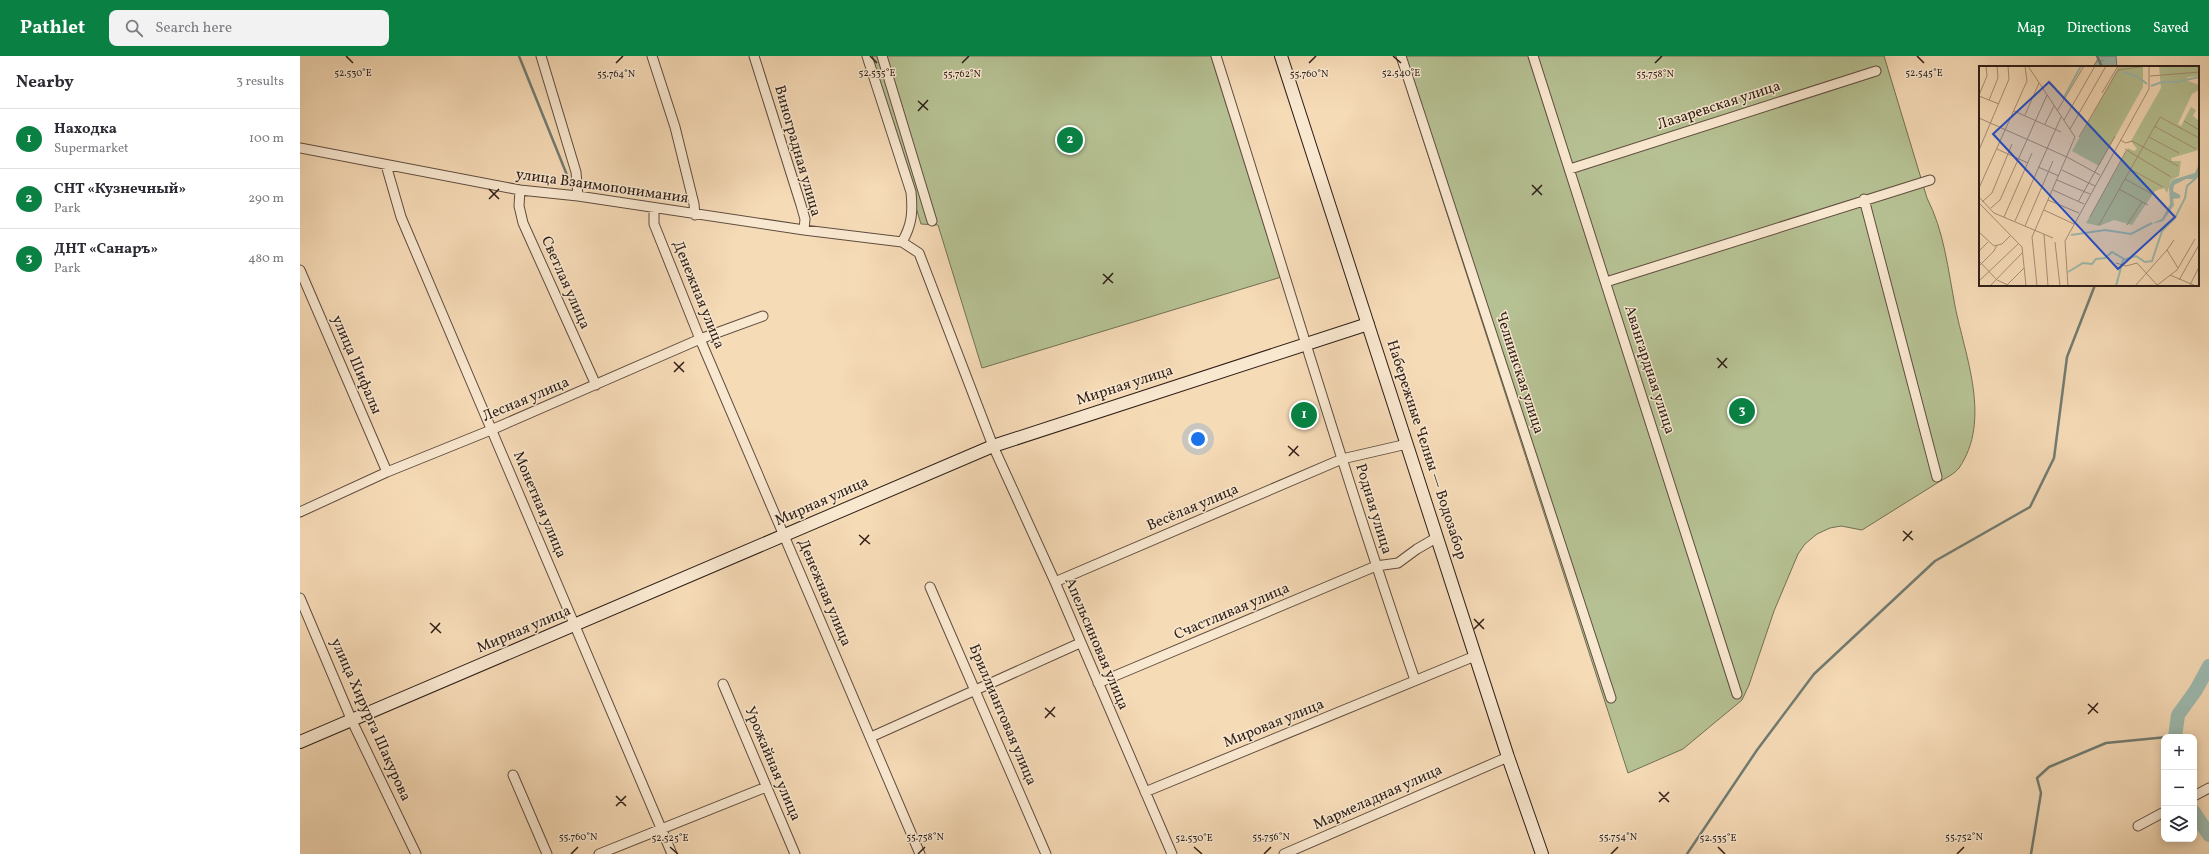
<!DOCTYPE html>
<meta charset="utf-8">
<style>
body{margin:0;font-family:Vollkorn,serif;background:#f2f2f3;color:#2b2b33}
.controls{position:absolute;right:12px;bottom:12px;display:grid;overflow:hidden;border-radius:8px;box-shadow:0 2px 10px #0003}
.controls button{width:36px;height:36px;display:grid;place-items:center;padding:0;border:0;border-bottom:1px solid #e1e1e2;background:#fff;color:#2b2b33;font:20px sans-serif}
.you{position:absolute;left:898px;top:383px;width:14px;height:14px;margin:-10px;border:3px solid #fff;border-radius:50%;background:#1a73e8;box-shadow:0 0 0 6px #1a73e833}
.badge{display:grid;place-items:center;width:26px;height:26px;border-radius:50%;background:#0b8043;color:#fff;font-size:13px;font-weight:700}
.pin{position:absolute;translate:-50% -50%;border:2px solid #fff;box-shadow:0 1px 4px #0006}
.list{margin:0;padding:0;list-style:none}
h2{display:flex;justify-content:space-between;align-items:center;height:52px;margin:0;padding:0 16px;font-size:17px}
h2 small{font-size:13px;font-weight:400;color:#7c7c81}
.list li{display:grid;grid-template-columns:26px 1fr auto;gap:12px;align-items:center;box-sizing:border-box;height:60px;padding:0 16px;border-top:1px solid #e1e1e2}
.list b{display:block;font-size:15px;white-space:nowrap}
.list p{margin:0;font-size:13px;white-space:nowrap;color:#7c7c81}
.list em{font-size:13px;font-style:normal;color:#7c7c81}
.icon{flex:none;width:22px;height:22px;fill:none;stroke:currentColor;stroke-width:2;stroke-linecap:round;stroke-linejoin:round}
.map{position:relative;flex:none;width:1909px;height:798px;overflow:hidden}
header{display:flex;align-items:center;gap:24px;box-sizing:border-box;height:56px;padding:0 20px;background:#0b8043;color:#fff}
header strong{font-size:19px}
nav{display:flex;gap:22px;margin-inline-start:auto;font-size:14px}
.search{width:280px;height:36px;background:#f2f2f3;display:flex;align-items:center;gap:10px;box-sizing:border-box;padding:0 14px;border-radius:8px;color:#7c7c81;font-size:15px}
main{display:flex}
aside{flex:1;background:#fff}
.map>svg:first-child{display:block}
</style>
<header>
<strong>Pathlet</strong>
<div class="search"><svg class="icon" aria-label="search" viewBox="0 0 24 24"><circle cx="10" cy="10" r="6"/><path d="M15 15l6 6"/></svg>Search here</div>
<nav><a>Map</a><a>Directions</a><a>Saved</a></nav>
</header>
<main>
<aside>
<h2>Nearby<small>3 results</small></h2>
<ul class="list">
<li><span class="badge">1</span><div><b>Находка</b><p>Supermarket</p></div><em>100 m</em></li>
<li><span class="badge">2</span><div><b>СНТ «Кузнечный»</b><p>Park</p></div><em>290 m</em></li>
<li><span class="badge">3</span><div><b>ДНТ «Санаръ»</b><p>Park</p></div><em>480 m</em></li>
</ul>
</aside>
<div class="map">
<svg width="1909" height="798" viewBox="0 0 1909 798">
<defs>
<pattern id="water-ripples" width="26" height="14" patternUnits="userSpaceOnUse"><rect width="26" height="14" fill="#9dbbb1"/><path d="M2 4q2-2 4 0t4 0M15 11q2-2 4 0t4 0" fill="none" stroke="#88a098"/></pattern>
</defs>
<rect width="100%" height="100%" fill="#f6dbb7"/>
<filter id="stains"><feTurbulence type="fractalNoise" baseFrequency=".005" numOctaves="4"/><feColorMatrix values="0 0 0 0 .2 0 0 0 0 .09 0 0 0 0 .02 0 0 0 .5 -.17"/></filter>
<radialGradient id="worn" r=".72"><stop offset=".6" stop-color="#630" stop-opacity="0"/><stop offset="1" stop-color="#630" stop-opacity=".3"/></radialGradient>
<!-- green -->
<path fill="#b6c193" stroke="#727055" d="M570,0H918L988,219L682,312L638,169L621,168Z
M1096,0H1584L1627,142C1644,175 1648,213 1655,250C1665,300 1692,364 1659,412C1654,419 1641,424 1634,429C1610,444 1586,459 1562,474L1541,470L1530,472L1517,478L1505,488L1498,498L1474,555L1449,629L1442,644L1383,693L1328,717Z"/>
<!-- water -->
<path fill="url(#water-ripples)" stroke="#717c73" d="M1797,0H1816L1817,11H1793L1798,3Z"/>
<g fill="none" stroke-linecap="round" stroke-linejoin="round">
<!-- stream -->
<path stroke="#717c73" stroke-width="2.5" d="M219,0L269,124
M1797,0L1802,11
M1387,798L1457,694L1514,618L1635,505L1730,451L1754,402L1767,301L1795,229
M1731,798L1741,737L1737,722L1749,711L1806,687L1867,681"/>
<!-- river -->
<path stroke="#9dbbb1" stroke-width="14" d="M1875,681L1878,659L1896,634L1909,610
M1894,756L1909,779"/>
<!-- street casing -->
<g stroke="#604d3f" stroke-width="11">
<path id="street" d="M241,0L276,116L278,140
M352,0L375,71L394,148L395,159
M454,0L501,149L505,163L504,174
M567,0L611,136C613,156 612,169 602,186
M582,0L632,165
M916,0C982,208 1044,418 1115,624
M1101,0L1311,642
M1233,0L1437,638
M0,92L220,134L278,140L504,174L602,186L619,197L693,390L755,526L872,798
M86,109L101,161L372,798
M1270,113L1576,15
M220,134L219,150L223,167L296,329
M1564,143L1637,421
M354,153V168L400,283L620,798
M0,214L87,416
M1306,226L1630,124
M0,456L87,416L191,374L400,283L463,260
M755,526L1042,403L1107,388
M630,531L746,798
M0,542L52,665L116,798
M798,627L1076,510L1098,507L1117,493L1136,482
M423,628L495,798
M571,681L780,587
M213,719L247,798
M845,736L1175,600
M1894,740L1909,732
M1838,770L1864,756
M299,798L466,731
M984,798L1208,701"/>
</g>
<!-- secondary casing -->
<g stroke="#2e1e17" stroke-width="14">
<path id="secondary" d="M981,0L1208,701L1242,798
M0,686L693,390L1068,268"/>
</g>
<!-- street -->
<use href="#street" stroke="#f9e8d0" stroke-width="9"/>
<!-- secondary -->
<use href="#secondary" stroke="#f9e8d0" stroke-width="12"/>
</g>
<!-- ticks -->
<path fill="none" stroke="#2e1e17" stroke-width="1.5" d="M46,0L53,7M570,0L577,7M1093,0L1101,7M1617,0L1624,7M316,7L323,0M662,7L669,0M1009,7L1016,0M1355,7L1362,0M618,45L628,54M618,55L628,44M1232,129L1242,139M189,133L199,143M1232,139L1242,129M189,143L199,133M803,218L813,227M803,228L813,217M1417,302L1427,312M374,306L384,316M1418,312L1427,302M374,316L384,306M988,390L999,400M989,400L998,390M1603,475L1613,484M559,479L570,488M1603,485L1612,475M560,489L569,479M1174,563L1184,573M130,567L141,577M1174,573L1184,563M131,577L140,567M1788,648L1798,657M745,652L755,661M1788,658L1798,647M745,662L755,651M1359,736L1369,746M316,740L326,750M1359,746L1369,736M316,750L326,740M370,791L378,798M894,791L902,798M1418,791L1425,798M271,798L278,791M618,798L625,791M964,798L971,791M1311,798L1318,791M1657,798L1664,791"/>
<g text-anchor="middle" dominant-baseline="central" stroke-width="3" stroke-linejoin="round" paint-order="stroke">
<!-- street labels -->
<g font-size="15" fill="#2e1e17" stroke="#f9e8d0">
<text transform="translate(1419 50) rotate(-18)">Лазаревская улица</text>
<text transform="translate(497 95) rotate(74)">Виноградная улица</text>
<text transform="translate(302 131) rotate(8)">улица Взаимопонимания</text>
<text transform="translate(265 227) rotate(66)">Светлая улица</text>
<text transform="translate(398 239) rotate(68)">Денежная улица</text>
<text transform="translate(56 309) rotate(67)">улица Шифалы</text>
<text transform="translate(1349 314) rotate(72)">Авангардная улица</text>
<text transform="translate(1219 317) rotate(72)">Челнинская улица</text>
<text transform="translate(825 330) rotate(-18)">Мирная улица</text>
<text transform="translate(226 344) rotate(-23)">Лесная улица</text>
<text transform="translate(1126 394) rotate(72)">Набережные Челны — Водозабор</text>
<text transform="translate(522 446) rotate(-24)">Мирная улица</text>
<text transform="translate(239 449) rotate(67)">Монетная улица</text>
<text transform="translate(893 452) rotate(-23)">Весёлая улица</text>
<text transform="translate(1073 453) rotate(73)">Родная улица</text>
<text transform="translate(524 537) rotate(67)">Денежная улица</text>
<text transform="translate(932 556) rotate(-23)">Счастливая улица</text>
<text transform="translate(224 574) rotate(-23)">Мирная улица</text>
<text transform="translate(796 588) rotate(67)">Апельсиновая улица</text>
<text transform="translate(702 659) rotate(67)">Бриллиантовая улица</text>
<text transform="translate(70 664) rotate(66)">улица Хирурга Шакурова</text>
<text transform="translate(974 668) rotate(-22)">Мировая улица</text>
<text transform="translate(472 708) rotate(67)">Урожайная улица</text>
<text transform="translate(1078 742) rotate(-24)">Мармеладная улица</text>
</g>
</g>
<!-- overview -->
<g transform="translate(1679 10)">
<rect width="220" height="220" fill="#f6dbb7"/>
<path d="M140,0H164V21L120,100L93,85ZM180,0H220V10L208,11L209,15L220,19V24L213,28L199,58L202,60L212,41L217,44L214,50L220,55V84L192,92L193,95H202L200,110L192,114L188,127L185,122L176,125L153,159L135,154L120,160L107,157L149,82L155,85L158,83L152,75L182,22Z" fill="#b6c193"/>
<path d="M220,98V110L217,113H207L195,119L194,125L201,129V132L194,133L195,139L184,155L172,158L183,153L191,138L190,121L193,114L216,107Z" fill="#9dbbb1"/>
<path fill="none" stroke="#9dbbb1" stroke-width="2" d="M144,6L159,11L168,18M172,20L183,16H198L220,11M84,33L102,0M92,169L126,164L152,168L173,157M89,206L104,197L113,198L117,193L126,192L133,186L145,193M137,220L144,194L157,190L166,196L173,195L183,165L196,152L206,132L208,120L217,112"/>
<path fill="none" stroke="#a68f77" stroke-width="1" d="M49,0L96,71M171,10L220,6M123,27L139,0M0,29L8,10L7,0M0,30L20,38M10,34L19,12L18,0M35,45L82,66M78,45L105,0M46,49L60,17M0,52L88,91L121,109M85,54L116,0M205,55L220,64M66,58L75,40M175,60L217,83M91,63L127,0M100,71L139,4L168,0M170,71L200,87M141,74L147,77L153,75L199,100M18,83L49,97M146,83L192,111M0,84L30,13L29,0M59,101L80,110M151,103L184,121M83,104L116,120M146,113L173,128M78,114L111,128M0,122L48,15L46,0M140,123L169,139M74,124L105,138M0,131L15,147L74,172M69,134L100,147M3,136L13,127L33,78M99,136L136,70M0,137L43,181L47,220M12,142L21,134L68,29M65,144L95,158M25,151L53,87M111,151L147,85M36,155L82,51M120,159L181,51L220,72M148,159L163,136M46,160L74,95M0,166L15,180L23,178L31,170M65,168L69,220M76,176L81,220M188,184L195,174M0,185L9,176M0,195L18,214L31,220M137,197L147,200L158,197L179,220M0,200L15,185L18,179M191,209L217,220M200,214L220,179M0,215L39,178M211,219L220,201M11,220L43,187M27,220L45,202M58,220L53,171L96,71M89,220L86,175L170,23V0M156,220L188,184L199,202M177,220L198,204L216,173"/>
<path fill="#1d4ed8" fill-opacity="0.15" stroke="#1d4ed8" stroke-width="2" d="M70,16L196,151L139,203L14,68Z"/>
<rect width="220" height="220" fill="none" stroke="#2e1e17" stroke-width="2"/>
</g>
<g font-size="10" text-anchor="middle" fill="#2e1e17" stroke="#f9e8d0" stroke-width="3" stroke-linejoin="round" paint-order="stroke">
<text x="53" y="20">52.530°E</text>
<text x="577" y="20">52.535°E</text>
<text x="1101" y="20">52.540°E</text>
<text x="1624" y="20">52.545°E</text>
<text x="316" y="21">55.764°N</text>
<text x="662" y="21">55.762°N</text>
<text x="1009" y="21">55.760°N</text>
<text x="1355" y="21">55.758°N</text>
<text x="278" y="784">55.760°N</text>
<text x="625" y="784">55.758°N</text>
<text x="971" y="784">55.756°N</text>
<text x="1318" y="784">55.754°N</text>
<text x="1664" y="784">55.752°N</text>
<text x="370" y="785">52.525°E</text>
<text x="894" y="785">52.530°E</text>
<text x="1418" y="785">52.535°E</text>
</g>
<rect width="100%" height="100%" filter="url(#stains)"/>
<rect width="100%" height="100%" fill="url(#worn)"/>
</svg>
<div class="controls">
<button>+</button>
<button>−</button>
<button><svg class="icon" aria-label="layers" viewBox="0 0 24 24"><path d="M12 4l9 5-9 5-9-5zM3 14l9 5 9-5"/></svg></button>
</div>
<div class="you"></div>
<div class="pin badge" style="left:1004px;top:359px">1</div>
<div class="pin badge" style="left:770px;top:84px">2</div>
<div class="pin badge" style="left:1442px;top:355px">3</div>
</div>
</main>
